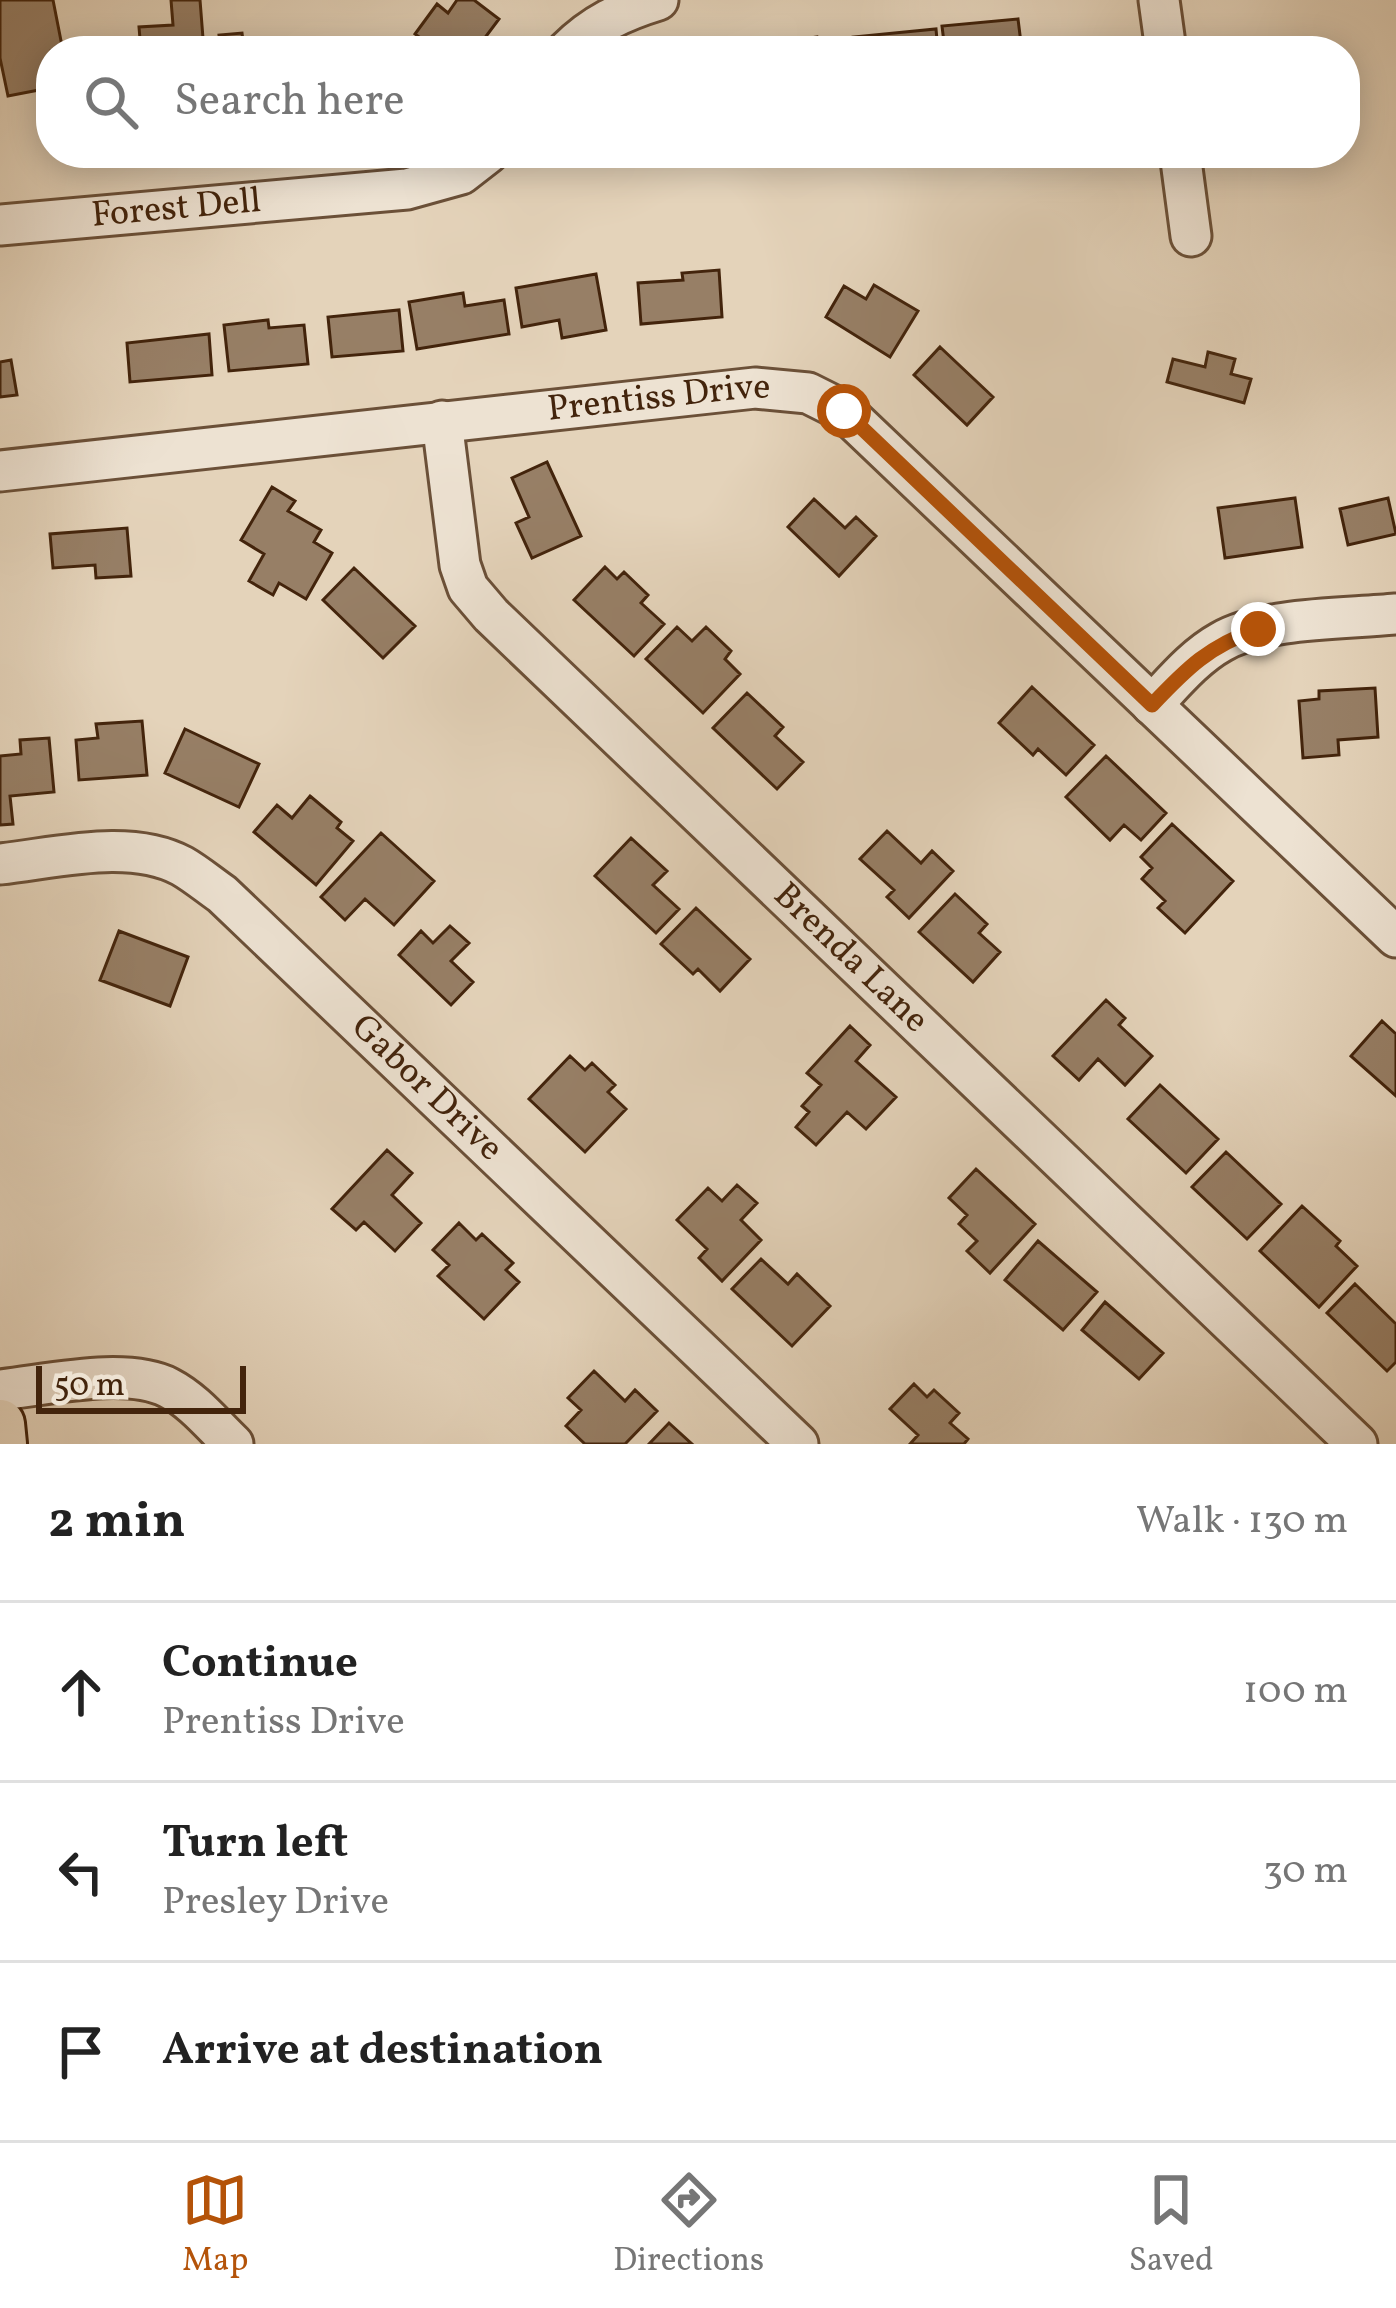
<!DOCTYPE html>
<meta charset="utf-8">
<style>
body{margin:0;font-family:Vollkorn,serif;background:#f2f2f2;color:#222}
.scale{position:absolute;left:36px;bottom:30px;width:210px;box-sizing:border-box;padding-left:12px;border:6px solid #43240c;border-top:0;font-size:33px;line-height:42px;white-space:nowrap;color:#43240c;-webkit-text-stroke:9px #ede2d2;paint-order:stroke}
.stop{position:absolute;width:36px;height:36px;margin:-27px;border:9px solid #b45309;border-radius:50%;background:#fff}
.stop.end{background:#b45309;border-color:#fff;box-shadow:0 3px 12px #0008}
.list{margin:0;padding:0;list-style:none}
h2{display:flex;justify-content:space-between;align-items:center;height:156px;margin:0;padding:0 48px;font-size:51px}
h2 small{font-size:39px;font-weight:400;color:#767676}
.list li{display:grid;grid-template-columns:78px 1fr auto;gap:36px;align-items:center;box-sizing:border-box;height:180px;padding:0 48px;border-top:3px solid #e0e0e0}
.list b{display:block;font-size:45px;white-space:nowrap}
.list p{margin:0;font-size:39px;white-space:nowrap;color:#767676}
.list em{font-size:39px;font-style:normal;color:#767676}
.icon{flex:none;width:66px;height:66px;fill:none;stroke:currentColor;stroke-width:2;stroke-linecap:round;stroke-linejoin:round}
.map{position:relative;flex:none;width:1396px;height:1444px;overflow:hidden}
.search{position:absolute;background:#fff;box-shadow:0 6px 30px #0003;left:36px;right:36px;top:36px;height:132px;display:flex;align-items:center;gap:30px;box-sizing:border-box;padding:0 42px;border-radius:48px;color:#767676;font-size:45px}
.sheet{height:696px;background:#fff}
nav{display:flex;justify-content:space-around;align-items:center;box-sizing:border-box;height:168px;border-top:3px solid #e0e0e0;background:#fff;font-size:33px;color:#767676}
nav a{display:grid;justify-items:center;gap:6px}
nav .on{color:#b45309}
.map>svg:first-child{display:block}
</style>
<div class="map">
<svg width="1396" height="1444" viewBox="0 0 1396 1444">
<rect width="100%" height="100%" fill="#e4d3ba"/>
<filter id="stains"><feTurbulence type="fractalNoise" baseFrequency=".00167" numOctaves="4"/><feColorMatrix values="0 0 0 0 .2 0 0 0 0 .09 0 0 0 0 .02 0 0 0 .5 -.17"/></filter>
<radialGradient id="worn" r=".72"><stop offset=".6" stop-color="#630" stop-opacity="0"/><stop offset="1" stop-color="#630" stop-opacity=".3"/></radialGradient>
<!-- building -->
<path fill="#977f66" stroke="#43240c" stroke-width="3" d="M0,0H53L63,51H51V73L42,75L44,89L8,96L0,58Z
M171,0H200L204,51H141L139,27L173,25Z
M457,0H474L499,19L475,51H419L426,42L415,34L437,4L448,13Z
M1018,19L1022,51H945L942,26Z
M936,29L938,51H854L853,37Z
M242,33L244,50L293,45L294,51H221L219,35Z
M817,37L820,51H764L763,45Z
M719,270L722,317L641,324L638,283L683,280L682,273Z
M596,274L606,330L562,338L559,320L522,327L516,288Z
M874,285L918,311L890,357L826,317L844,286L866,299Z
M463,293L465,306L504,300L509,334L417,349L409,302Z
M399,310L403,351L332,357L328,317Z
M268,320L269,328L304,325L308,364L229,371L224,325Z
M209,334L212,375L130,382L127,343Z
M940,347L993,397L967,425L914,375Z
M1208,352L1235,359L1231,374L1251,379L1244,403L1167,382L1173,359L1205,367Z
M11,360L17,395L0,397V362Z
M547,462L581,536L532,558L516,523L529,517L512,478Z
M272,487L295,501L288,511L321,530L314,542L332,553L306,599L279,583L273,595L249,581L264,554L241,540Z
M1295,498L1302,547L1225,558L1218,508Z
M1388,498L1396,534L1348,545L1340,509Z
M814,499L845,528L856,517L876,536L839,576L788,527Z
M127,528L131,576L96,578L95,565L53,568L50,534Z
M605,567L617,579L624,572L648,595L641,603L664,624L634,656L574,600Z
M354,568L415,626L383,658L323,600Z
M677,627L692,641L706,627L731,651L725,659L740,674L703,713L646,659Z
M1032,687L1094,745L1066,775L1038,749L1033,755L999,723Z
M1375,688L1378,737L1338,740L1339,755L1303,758L1299,701L1319,699V691Z
M747,693L783,727L775,736L803,762L777,789L713,728Z
M142,721L147,775L79,780L76,740L98,738L96,724Z
M185,729L259,764L239,807L165,773Z
M49,738L54,792L10,796L13,824L0,825V756L21,754L20,740Z
M1106,756L1166,813L1141,840L1124,825L1110,840L1066,797Z
M310,796L341,822L337,828L353,841L316,885L254,832L277,805L292,818Z
M1172,824L1233,881L1185,933L1158,908L1165,901L1142,879L1152,868L1141,857Z
M887,831L921,863L932,851L953,871L909,918L887,897L894,890L860,859Z
M381,833L434,881L394,925L365,899L345,920L321,897Z
M631,838L667,871L653,885L679,909L656,933L595,876Z
M955,894L987,924L979,933L1000,952L973,982L919,932Z
M696,908L750,959L720,991L698,969L693,974L661,944Z
M450,926L469,943L451,961L473,982L451,1005L399,955L421,931L433,943Z
M119,931L188,957L170,1006L100,980Z
M1106,1000L1125,1018L1119,1025L1152,1056L1125,1085L1098,1059L1079,1080L1053,1056Z
M1382,1021L1396,1034V1096L1351,1056Z
M850,1026L870,1045L856,1061L896,1097L866,1129L847,1112L816,1145L796,1127L809,1112L802,1106L821,1085L807,1073Z
M570,1056L585,1070L592,1063L615,1085L608,1092L626,1109L585,1152L529,1099Z
M1160,1085L1218,1139L1186,1173L1128,1119Z
M387,1150L412,1173L392,1195L421,1223L395,1251L364,1222L356,1230L332,1209Z
M1226,1152L1281,1204L1247,1239L1192,1187Z
M976,1169L1035,1224L990,1273L967,1251L977,1241L959,1224L967,1215L949,1198Z
M737,1185L757,1203L741,1220L761,1240L722,1281L699,1258L707,1249L677,1220L708,1188L722,1201Z
M1302,1206L1340,1241L1336,1246L1357,1266L1319,1307L1260,1251Z
M459,1223L476,1240L482,1234L513,1263L506,1270L519,1282L484,1319L438,1276L449,1265L433,1250Z
M1038,1241L1097,1292L1063,1330L1005,1280Z
M761,1259L788,1284L797,1274L830,1306L792,1346L732,1289Z
M1355,1284L1396,1324V1362L1387,1371L1327,1313Z
M1105,1302L1163,1353L1139,1379L1082,1330Z
M594,1371L625,1401L635,1390L657,1411L625,1444H585L566,1426L581,1410L568,1398Z
M914,1384L927,1397L934,1390L959,1413L950,1423L968,1439L964,1444H910L918,1435L890,1409Z
M669,1423L692,1444H649Z"/>
<g fill="none" stroke-linecap="round" stroke-linejoin="round">
<!-- minor casing -->
<g stroke="#6b5038" stroke-width="45">
<g id="minor">
<path d="M1159,0L1166,51"/>
<path d="M567,51C594,24 622,11 658,0"/>
<path d="M1180,153L1191,236"/>
<path id="s1" d="M0,225L407,189L461,174L488,153"/>
<path id="s2" d="M442,421L460,565L468,588L491,615L1357,1444"/>
<path id="s3" d="M0,471L755,388L808,393L844,411L1396,937"/>
<path d="M1152,705C1173,683 1194,657 1221,642C1264,617 1346,619 1396,614"/>
<path id="s4" d="M0,864C56,858 130,838 182,866C196,874 209,885 222,894L798,1444"/>
<path d="M0,1390C47,1385 126,1366 169,1388C194,1401 213,1425 233,1444"/>
</g>
</g>
<!-- major casing -->
<g stroke="#43240c" stroke-width="54">
<path id="major" d="M0,1424L2,1444"/>
</g>
<!-- minor -->
<use href="#minor" stroke="#ede2d2" stroke-width="39"/>
<!-- major -->
<use href="#major" stroke="#e4d3ba" stroke-width="48"/>
</g>
<g fill="none" stroke-linecap="round" stroke-linejoin="round">
<!-- route -->
<path stroke="#b45309" stroke-width="15" d="M844,411L1152,705C1187,668 1209,646 1258,629"/>
</g>
<g text-anchor="middle" dominant-baseline="central" stroke-width="12" stroke-linejoin="round" paint-order="stroke">
<!-- street labels -->
<g font-size="36" fill="#43240c" stroke="#ede2d2">
<text stroke="none"><textPath href="#s1" startOffset="177">Forest Dell</textPath></text>
<text stroke="none"><textPath href="#s3" startOffset="663">Prentiss Drive</textPath></text>
<text stroke="none"><textPath href="#s2" startOffset="702">Brenda Lane</textPath></text>
<text stroke="none"><textPath href="#s4" startOffset="516">Gabor Drive</textPath></text>
</g>
</g>
<rect width="100%" height="100%" filter="url(#stains)"/>
<rect width="100%" height="100%" fill="url(#worn)"/>
</svg>
<div class="scale">50 m</div>
<div class="stop" style="left:844px;top:411px"></div>
<div class="stop end" style="left:1258px;top:629px"></div>
<div class="search"><svg class="icon" aria-label="search" viewBox="0 0 24 24"><circle cx="10" cy="10" r="6"/><path d="M15 15l6 6"/></svg>Search here</div>
</div>
<section class="sheet">
<h2>2 min<small>Walk · 130 m</small></h2>
<ul class="list">
<li><svg class="icon" aria-label="ahead" viewBox="0 0 24 24"><path d="M12 20V5M6 11l6-6 6 6"/></svg><div><b>Continue</b><p>Prentiss Drive</p></div><em>100 m</em></li>
<li><svg class="icon" aria-label="left" viewBox="0 0 24 24"><path d="M17 20v-9H6M10 6l-5 5 5 5"/></svg><div><b>Turn left</b><p>Presley Drive</p></div><em>30 m</em></li>
<li><svg class="icon" aria-label="arrive" viewBox="0 0 24 24"><path d="M6 21V4h12l-3 4 3 4H6"/></svg><div><b>Arrive at destination</b></div></li>
</ul>
</section>
<nav>
<a class="on"><svg class="icon" aria-label="map" viewBox="0 0 24 24"><path d="M3 6l6-2 6 2 6-2v14l-6 2-6-2-6 2zM9 4v14M15 6v14"/></svg>Map</a>
<a><svg class="icon" aria-label="directions" viewBox="0 0 24 24"><path d="M12 3l9 9-9 9-9-9zM9 14v-3h6M13 9l2 2-2 2"/></svg>Directions</a>
<a><svg class="icon" aria-label="saved" viewBox="0 0 24 24"><path d="M7 4h10v16l-5-4-5 4z"/></svg>Saved</a>
</nav>
